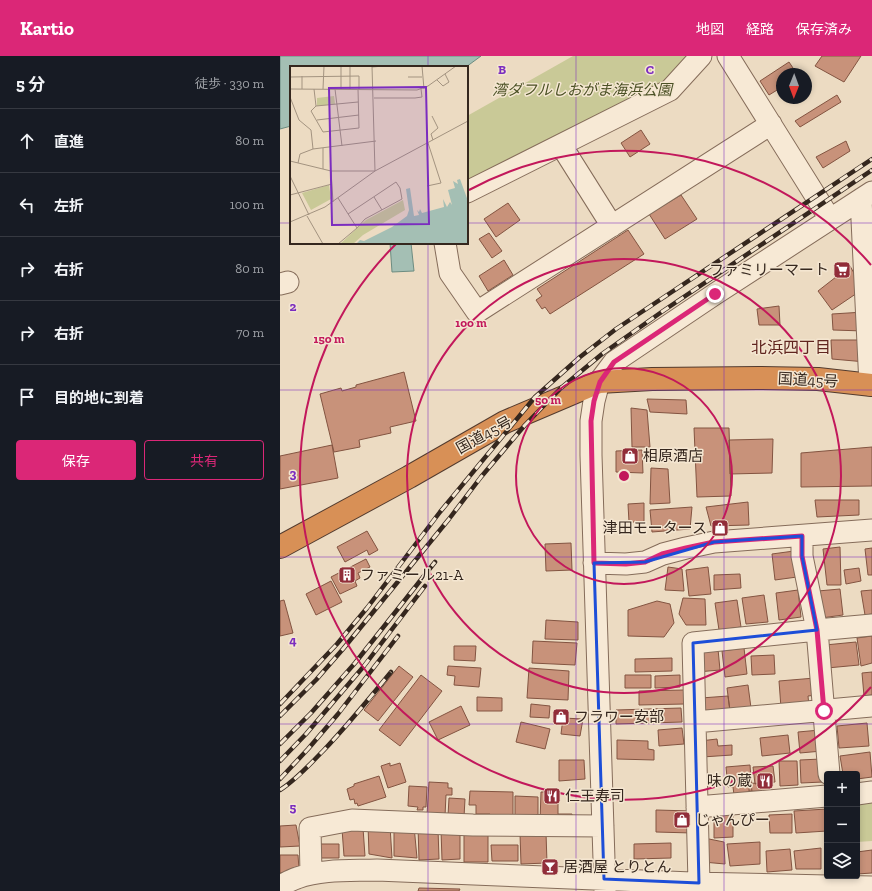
<!DOCTYPE html>
<html lang="ja">
<meta charset="utf-8">
<style>
body{margin:0;font-family:"Zilla Slab","Noto Sans JP",serif;background:#20242c;color:#f1f3f6}
.controls{position:absolute;right:12px;bottom:12px;display:grid;overflow:hidden;border-radius:4px;box-shadow:0 2px 6px #0003}
.controls button{width:36px;height:36px;display:grid;place-items:center;padding:0;border:0;border-bottom:1px solid #363941;background:#171b24;color:#f1f3f6;font:20px sans-serif}
.compass{position:absolute;left:496px;top:12px;width:36px;height:36px;border-radius:50%;background:#171b24;box-shadow:0 2px 6px #0003;rotate:181deg}
.stop{position:absolute;width:12px;height:12px;margin:-9px;border:3px solid #db2777;border-radius:50%;background:#fff}
.stop.end{background:#db2777;border-color:#fff;box-shadow:0 1px 4px #0008}
.list{margin:0;padding:0;list-style:none}
h2{display:flex;justify-content:space-between;align-items:center;height:52px;margin:0;padding:0 16px;font-size:17px}
h2 small{font-size:13px;font-weight:400;color:#9ea1a6}
.list li{display:grid;grid-template-columns:26px 1fr auto;gap:12px;align-items:center;box-sizing:border-box;height:64px;padding:0 16px;border-top:1px solid #363941}
.list b{display:block;font-size:15px;white-space:nowrap}
.list em{font-size:13px;font-style:normal;color:#9ea1a6}
.actions{display:flex;gap:8px;padding:12px 16px}
.actions a{flex:1;padding:9px 0;border:1px solid #db2777;border-radius:4px;text-align:center;font-size:14px;color:#db2777}
.actions .main{background:#db2777;color:#fff}
.icon{flex:none;width:22px;height:22px;fill:none;stroke:currentColor;stroke-width:2;stroke-linecap:round;stroke-linejoin:round}
.map{position:relative;flex:none;width:592px;height:835px;overflow:hidden}
header{display:flex;align-items:center;gap:24px;box-sizing:border-box;height:56px;padding:0 20px;background:#db2777;color:#fff}
header strong{font-size:19px}
nav{display:flex;gap:22px;margin-inline-start:auto;font-size:14px}
main{display:flex}
aside{flex:1;background:#171b24}
.map>svg:first-child{display:block}
</style>
<header>
<strong>Kartio</strong>
<nav><a>地図</a><a>経路</a><a>保存済み</a></nav>
</header>
<main>
<aside>
<h2>5 分<small>徒歩 · 330 m</small></h2>
<ul class="list">
<li><svg class="icon" aria-label="ahead" viewBox="0 0 24 24"><path d="M12 20V5M6 11l6-6 6 6"/></svg><div><b>直進</b></div><em>80 m</em></li>
<li><svg class="icon" aria-label="left" viewBox="0 0 24 24"><path d="M17 20v-9H6M10 6l-5 5 5 5"/></svg><div><b>左折</b></div><em>100 m</em></li>
<li><svg class="icon" aria-label="right" viewBox="0 0 24 24"><path d="M7 20v-9h11M14 6l5 5-5 5"/></svg><div><b>右折</b></div><em>80 m</em></li>
<li><svg class="icon" aria-label="right" viewBox="0 0 24 24"><path d="M7 20v-9h11M14 6l5 5-5 5"/></svg><div><b>右折</b></div><em>70 m</em></li>
<li><svg class="icon" aria-label="arrive" viewBox="0 0 24 24"><path d="M6 21V4h12l-3 4 3 4H6"/></svg><div><b>目的地に到着</b></div></li>
</ul>
<div class="actions"><a class="main">保存</a><a>共有</a></div>
</aside>
<div class="map">
<svg width="592" height="835" viewBox="0 0 592 835">
<rect width="100%" height="100%" fill="#ecdbc2"/>
<!-- green -->
<path fill="#c9c997" d="M293,0H412L385,30L187,129V60Z
M592,736V785L577,786V738Z"/>
<!-- water -->
<path fill="#a4bfb4" stroke="#6c8c81" d="M0,0H201L186,11H11V70L0,73Z
M110,187H131L134,215L112,216Z"/>
<!-- building -->
<path fill="#c8927a" stroke="#835441" d="M542,0H581L564,26L535,10Z
M509,6L517,18H502V31L489,39L480,25Z
M557,39L561,46L520,71L515,65Z
M361,74L370,88L350,101L341,87Z
M566,85L570,95L543,112L536,101Z
M401,139L417,163L385,183L369,158Z
M228,147L240,164L216,181L204,163Z
M348,174L364,198L270,258L265,251L262,253L256,244L262,240L257,233Z
M209,177L222,195L212,202L199,183Z
M224,204L233,219L208,235L199,220Z
M570,210L583,233L552,254L538,235Z
M499,250L500,269H479L477,253Z
M584,256V275L553,274L552,258Z
M551,284H585L586,306L552,303Z
M124,316L136,365L110,371L111,377L79,384L80,391L54,396L40,338L61,332L62,335L76,331V329Z
M367,343L406,344L407,358L370,356Z
M351,352L367,354L370,391H352Z
M414,372H449L451,440L417,441Z
M493,383L492,417L450,418L449,384Z
M52,389L58,422L0,433V400Z
M592,391V430L521,431V397Z
M362,394L363,417L336,416V395Z
M371,412L388,413L390,447L370,448Z
M535,444H579V459L537,461Z
M468,446L469,469L431,470L426,451Z
M364,447V466H349L348,448Z
M412,451L410,473L372,476L370,454Z
M87,475L98,494L89,499L87,494L65,506L57,491Z
M291,487L292,514L266,515L265,488Z
M560,491L561,529H547L543,493Z
M592,492V519H588L585,493Z
M514,495L517,521L495,524L492,498Z
M86,503L90,511L78,517L80,522L75,525L77,530L60,538L51,521Z
M388,511L402,513L404,535L385,534Z
M428,511L431,538L409,540L406,514Z
M579,512L581,525L566,528L564,514Z
M460,518L461,532L434,534V519Z
M51,525L62,546L36,559L26,538Z
M560,533L563,559L541,562L538,535Z
M518,534L521,561L499,564L496,537Z
M592,534V558L585,559L581,535Z
M484,539L488,566L466,568L462,542Z
M403,542L425,543L426,569H406L399,558Z
M4,544L13,577L0,580V545Z
M457,544L461,571L439,574L435,547Z
M377,545L390,548L394,567L384,581L348,580V554Z
M266,564L298,566V584L265,583Z
M592,580V607L581,610L577,582Z
M253,585L297,587L295,609L252,607Z
M576,586L579,609L547,612L545,589Z
M174,590H196L195,605L174,604Z
M464,592L467,618L445,621L442,595Z
M438,593L440,614L417,616L419,594Z
M494,599L495,618L472,619L471,600Z
M392,602V615L355,616V603Z
M119,610L133,621L98,665L84,654Z
M168,610L201,612L199,631L174,629L175,620L167,619Z
M249,612L289,615L288,644L247,642Z
M592,616V639L584,640L582,617Z
M141,619L162,635L120,690L99,674Z
M345,619H371V632H345Z
M400,619V631L375,632V620Z
M535,622L537,639L528,640L529,650L501,652L499,625Z
M468,629L471,652L450,655L447,632Z
M404,634V648L359,649V635Z
M448,640L450,655L422,657L421,642Z
M197,641L222,642V655H197Z
M251,648L270,650L269,662L250,661Z
M181,650L190,669L158,684L149,666Z
M401,652L402,666L336,668V654Z
M283,662L303,663L300,680L281,678Z
M241,666L270,673L265,693L236,686Z
M587,667L589,690L559,692L557,670Z
M402,672L404,688L379,690L378,674Z
M540,674L542,695L520,697L518,676Z
M508,679L510,697L482,700L480,682Z
M437,683L438,690L452,689V699L422,701L420,685Z
M337,684L368,685V693L374,694V704L337,703Z
M590,696L592,721L577,723V718H563L560,700Z
M541,703L543,726L521,727L520,704Z
M279,704H304L305,723L279,725Z
M499,705H517L518,729L500,730Z
M110,707V710L120,707L126,726L108,732L101,710Z
M470,709L472,737L454,739L453,731H448L446,711Z
M493,710L495,726L475,728L473,711Z
M99,720L106,741L78,750L77,747L75,748L74,743L70,744L67,733L74,730V728Z
M149,726L168,727V732H172V739H166L165,760L147,759Z
M469,727L489,728V736L469,735Z
M129,730L147,731L146,751H143V754H137L138,751L128,750Z
M190,735L233,736V766H210V758H196V749H189Z
M261,736H278V758H292V766H260Z
M235,740L258,741V765L235,764Z
M169,742L185,743L184,761L168,760Z
M547,753V775L516,777L514,755Z
M376,754L412,755V777L376,776Z
M434,758H453V781L434,782Z
M512,758V777H490L489,759Z
M16,769L20,790L0,791V770Z
M88,769L110,770L112,802L89,798Z
M114,770H134L137,802L114,800Z
M138,770L158,773L159,803L139,804Z
M83,772L85,800H64L62,773Z
M161,774H180V803L162,804Z
M266,777L267,807L241,808L240,778Z
M184,778H208V806H184Z
M424,782L444,786L445,808L423,806Z
M480,786V808L450,810L447,788Z
M391,787V802L354,803V788Z
M35,788H59V802H35Z
M211,789H238V805H212Z
M541,792V813H516L514,795Z
M510,793L512,814L487,816L486,795Z
M592,794V817L577,818V796Z
M0,799H18L19,813L12,816L0,817Z
M139,832L180,833L179,835H138Z"/>
<g fill="none" stroke-linecap="round" stroke-linejoin="round">
<!-- minor casing -->
<g stroke="#856c5a" stroke-width="23">
<path id="minor" d="M448,0L550,163
M281,89L332,170
M187,136L390,34L421,0
M581,143L590,329
M165,187L170,217L197,256L491,68
M0,228L8,226
M522,480V500L537,574L549,718
M314,507L346,508L365,506L383,498L406,492L434,486L592,474
M415,666L592,650
M577,738L592,736
M417,751L547,740
M31,818L30,772L72,764L193,769L323,770
M419,827L413,587L537,574L592,569
M0,830C6,827 11,824 17,822C42,813 71,815 97,814L412,827L592,831
M325,835L311,399V365L314,345L319,326L334,306L435,238L592,136"/>
</g>
<!-- highway casing -->
<g stroke="#533b2e" stroke-width="24">
<path id="highway" d="M0,491L129,421L225,366L319,326L372,323L478,322L538,323L592,329"/>
</g>
<!-- minor -->
<use href="#minor" stroke="#f7e9d5" stroke-width="21"/>
<!-- highway -->
<use href="#highway" stroke="#d89056" stroke-width="22"/>
<!-- rail casing -->
<g stroke="#35271e" stroke-width="4.5">
<path id="rail" d="M0,648L57,588L87,552L160,456L255,341L300,301L336,273L592,103
M0,660L36,624L63,593L169,463L201,421L245,369L281,332L322,298L383,255L592,114
M0,688L31,657L75,607L155,506
M0,705L26,678L84,610L145,530
M0,723L28,693L58,658L118,580
M0,734C16,724 29,709 43,695C67,670 89,643 111,616"/>
</g>
<!-- rail -->
<use href="#rail" stroke="#f4e6d1" stroke-width="3" stroke-dasharray="9" stroke-linecap="butt"/>
</g>
<g fill="none" stroke-linecap="round" stroke-linejoin="round">
<!-- route -->
<path stroke="#db2777" stroke-width="5" d="M435,238L334,306L320,326L314,345L311,365L314,507L346,508L365,506L382,498L406,492L434,486L522,480V500L537,574L544,655"/>
</g>
<!-- marked area -->
<path fill="none" stroke="#1d4ed8" stroke-width="3" stroke-linejoin="round" d="M522,480V500L537,574L413,587L419,827L324,823L314,507L365,506L434,486Z"/>
<!-- grid -->
<path fill="none" stroke="#7b2cbf" stroke-width="1" stroke-opacity="0.55" d="M148,0V11M296,0V835M444,0V835M0,167H11M187,167H592M148,187V835M0,334H592M0,501H592M0,668H592"/>
<!-- distance rings -->
<g fill="none" stroke="#c2185b" stroke-width="2">
<circle cx="344" cy="420" r="108"/>
<circle cx="344" cy="420" r="217"/>
<path d="M591 631A325 325 0 1 1 116 188M189 134A325 325 0 0 1 591 209"/>
</g>
<!-- icons -->
<defs>
<g id="supermarket-square" transform="scale(0.9)"><rect x="-9" y="-9" width="18" height="18" rx="4" fill="#912d39" stroke="#f4e6d1"/><path d="M-6-5.5h2.5l.6 2H6L4.5 2H-2.5L-4.4-4H-6ZM-1.5 3.2a1.3 1.3 0 1 0 .1 0ZM3 3.2a1.3 1.3 0 1 0 .1 0Z" fill="#fff"/></g>
<g id="shop-square" transform="scale(0.9)"><rect x="-9" y="-9" width="18" height="18" rx="4" fill="#912d39" stroke="#f4e6d1"/><path d="M-5-2.5h2.3a2.7 3.5 0 0 1 5.4 0H5L5.5 6h-11ZM-1.5-2.5h3a1.5 2.3 0 0 0-3 0Z" fill="#fff"/></g>
<g id="building-square" transform="scale(0.9)"><rect x="-9" y="-9" width="18" height="18" rx="4" fill="#912d39" stroke="#f4e6d1"/><path d="M-4-6H4V6H1V3H-1V6H-4ZM-2.5-4.3h1.7v1.8h-1.7ZM.8-4.3h1.7v1.8H.8ZM-2.5-1h1.7V.8h-1.7ZM.8-1h1.7V.8H.8Z" fill="#fff"/></g>
<g id="restaurant-square" transform="scale(0.9)"><rect x="-9" y="-9" width="18" height="18" rx="4" fill="#912d39" stroke="#f4e6d1"/><path d="M-5-6h1v4h1v-4h1v4h1v-4h1v5L-1.5 .5V6h-2V.5L-5-1ZM5-6V6H3V1.5H1.5Q1.5-4 5-6Z" fill="#fff"/></g>
<g id="bar-square" transform="scale(0.9)"><rect x="-9" y="-9" width="18" height="18" rx="4" fill="#912d39" stroke="#f4e6d1"/><path d="M-6-5H6L.8 .8V4.5H3.5V6h-7V4.5H-.8V.8Z" fill="#fff"/></g>
</defs>
<g fill-rule="evenodd">
<use href="#supermarket-square" x="562" y="214"/>
<use href="#shop-square" x="350" y="400"/>
<use href="#shop-square" x="440" y="472"/>
<use href="#building-square" x="67" y="519"/>
<use href="#shop-square" x="281" y="661"/>
<use href="#restaurant-square" x="485" y="725"/>
<use href="#restaurant-square" x="272" y="740"/>
<use href="#shop-square" x="402" y="764"/>
<use href="#bar-square" x="270" y="811"/>
</g>
<g text-anchor="middle" dominant-baseline="central" stroke-width="3" stroke-linejoin="round" paint-order="stroke">
<!-- park labels -->
<g font-size="15" font-style="italic" fill="#4b5125" stroke="#f4e6d1">
<text x="302" y="34">湾ダフルしおがま海浜公園</text>
</g>
<!-- poi labels -->
<g font-size="15" fill="#35271e" stroke="#f4e6d1" text-anchor="start">
<text x="549" y="214" text-anchor="end">ファミリーマート</text>
<text x="363" y="400">相原酒店</text>
<text x="427" y="472" text-anchor="end">津田モータース</text>
<text x="80" y="519">ファミール21-A</text>
<text x="294" y="661">フラワー安部</text>
<text x="472" y="725" text-anchor="end">味の蔵</text>
<text x="285" y="740">仁王寿司</text>
<text x="415" y="764">じゃんぴー</text>
<text x="283" y="811">居酒屋 とりとん</text>
</g>
<!-- street labels -->
<g font-size="15" fill="#35271e" stroke="#f4e6d1">
<text transform="translate(528 324) rotate(3)">国道45号</text>
<text transform="translate(204 379) rotate(-29)">国道45号</text>
</g>
<!-- neighbourhood labels -->
<g font-size="16" fill="#60251f" stroke="#f4e6d1">
<text x="511" y="291">北浜四丁目</text>
</g>
</g>
<!-- overview -->
<g transform="translate(10 10)">
<rect width="178" height="178" fill="#ecdbc2"/>
<path d="M44,30L45,38L27,40V32ZM39,119L41,133L21,144L12,127ZM113,134L115,144L73,169L63,178H50L76,154Z" fill="#c9c997"/>
<path d="M170,113L178,135V178H66L70,174L74,175L102,161L117,150L119,144L116,123L120,122L124,150L129,149L127,144L129,146L130,143L132,147L154,141L153,133L157,141L160,136L162,139L158,124L165,122L163,115L168,118L167,114Z" fill="#a4bfb4"/>
<path fill="none" stroke="#a39380" stroke-width="1" d="M51,0V23M60,0V23M132,0L134,23M82,1L94,0M0,11L69,10V23M118,11H132M147,14L153,20L159,16L155,8M0,23L127,24L138,20L166,0M12,23V10M24,23L26,40L21,45L33,66L69,62L68,23M33,23L34,0M45,23L52,80M0,31L9,54L21,64L23,83M84,32H125L132,31L131,23M26,40L68,36M142,50L148,62L141,68L143,74M27,54L69,49M0,95L41,105H85L178,55M8,97L10,88L23,83L86,75M33,103V82M41,105L43,136M0,110L19,149M137,120L151,117L138,77M0,129L42,118M84,131L92,144M48,132L67,162L48,178M58,148L106,116L110,122L112,133L75,153L67,162M17,150L33,178M0,156L35,141L85,105L82,0"/>
<path fill="#7b2cbf" fill-opacity="0.15" stroke="#7b2cbf" stroke-width="2" d="M136,21L139,158L42,159L39,22Z"/>
<rect width="178" height="178" fill="none" stroke="#35271e" stroke-width="2"/>
</g>
<g font-size="13" text-anchor="middle" font-weight="bold" fill="#7b2cbf" stroke="#f4e6d1" stroke-width="3" stroke-linejoin="round" paint-order="stroke">
<text x="222" y="18">B</text>
<text x="370" y="18">C</text>
<text x="13" y="255">2</text>
<text x="13" y="422">3</text>
<text x="13" y="589">4</text>
<text x="13" y="756">5</text>
</g>
<circle cx="344" cy="420" r="6" fill="#c2185b" stroke="#f4e6d1" stroke-width="2"/>
<g font-size="12" text-anchor="middle" font-weight="bold" fill="#c2185b" stroke="#f4e6d1" stroke-width="3" stroke-linejoin="round" paint-order="stroke">
<text x="191" y="271">100 m</text>
<text x="49" y="287">150 m</text>
<text x="268" y="348">50 m</text>
</g>
</svg>
<div class="controls">
<button>+</button>
<button>−</button>
<button><svg class="icon" aria-label="layers" viewBox="0 0 24 24"><path d="M12 4l9 5-9 5-9-5zM3 14l9 5 9-5"/></svg></button>
</div>
<svg class="compass" viewBox="-18 -18 36 36"><path d="M0-13l5 13h-10z" fill="#e53935"/><path d="M0 13l5-13h-10z" fill="#9ea1a6"/></svg>
<div class="stop" style="left:544px;top:655px"></div>
<div class="stop end" style="left:435px;top:238px"></div>
</div>
</main>
